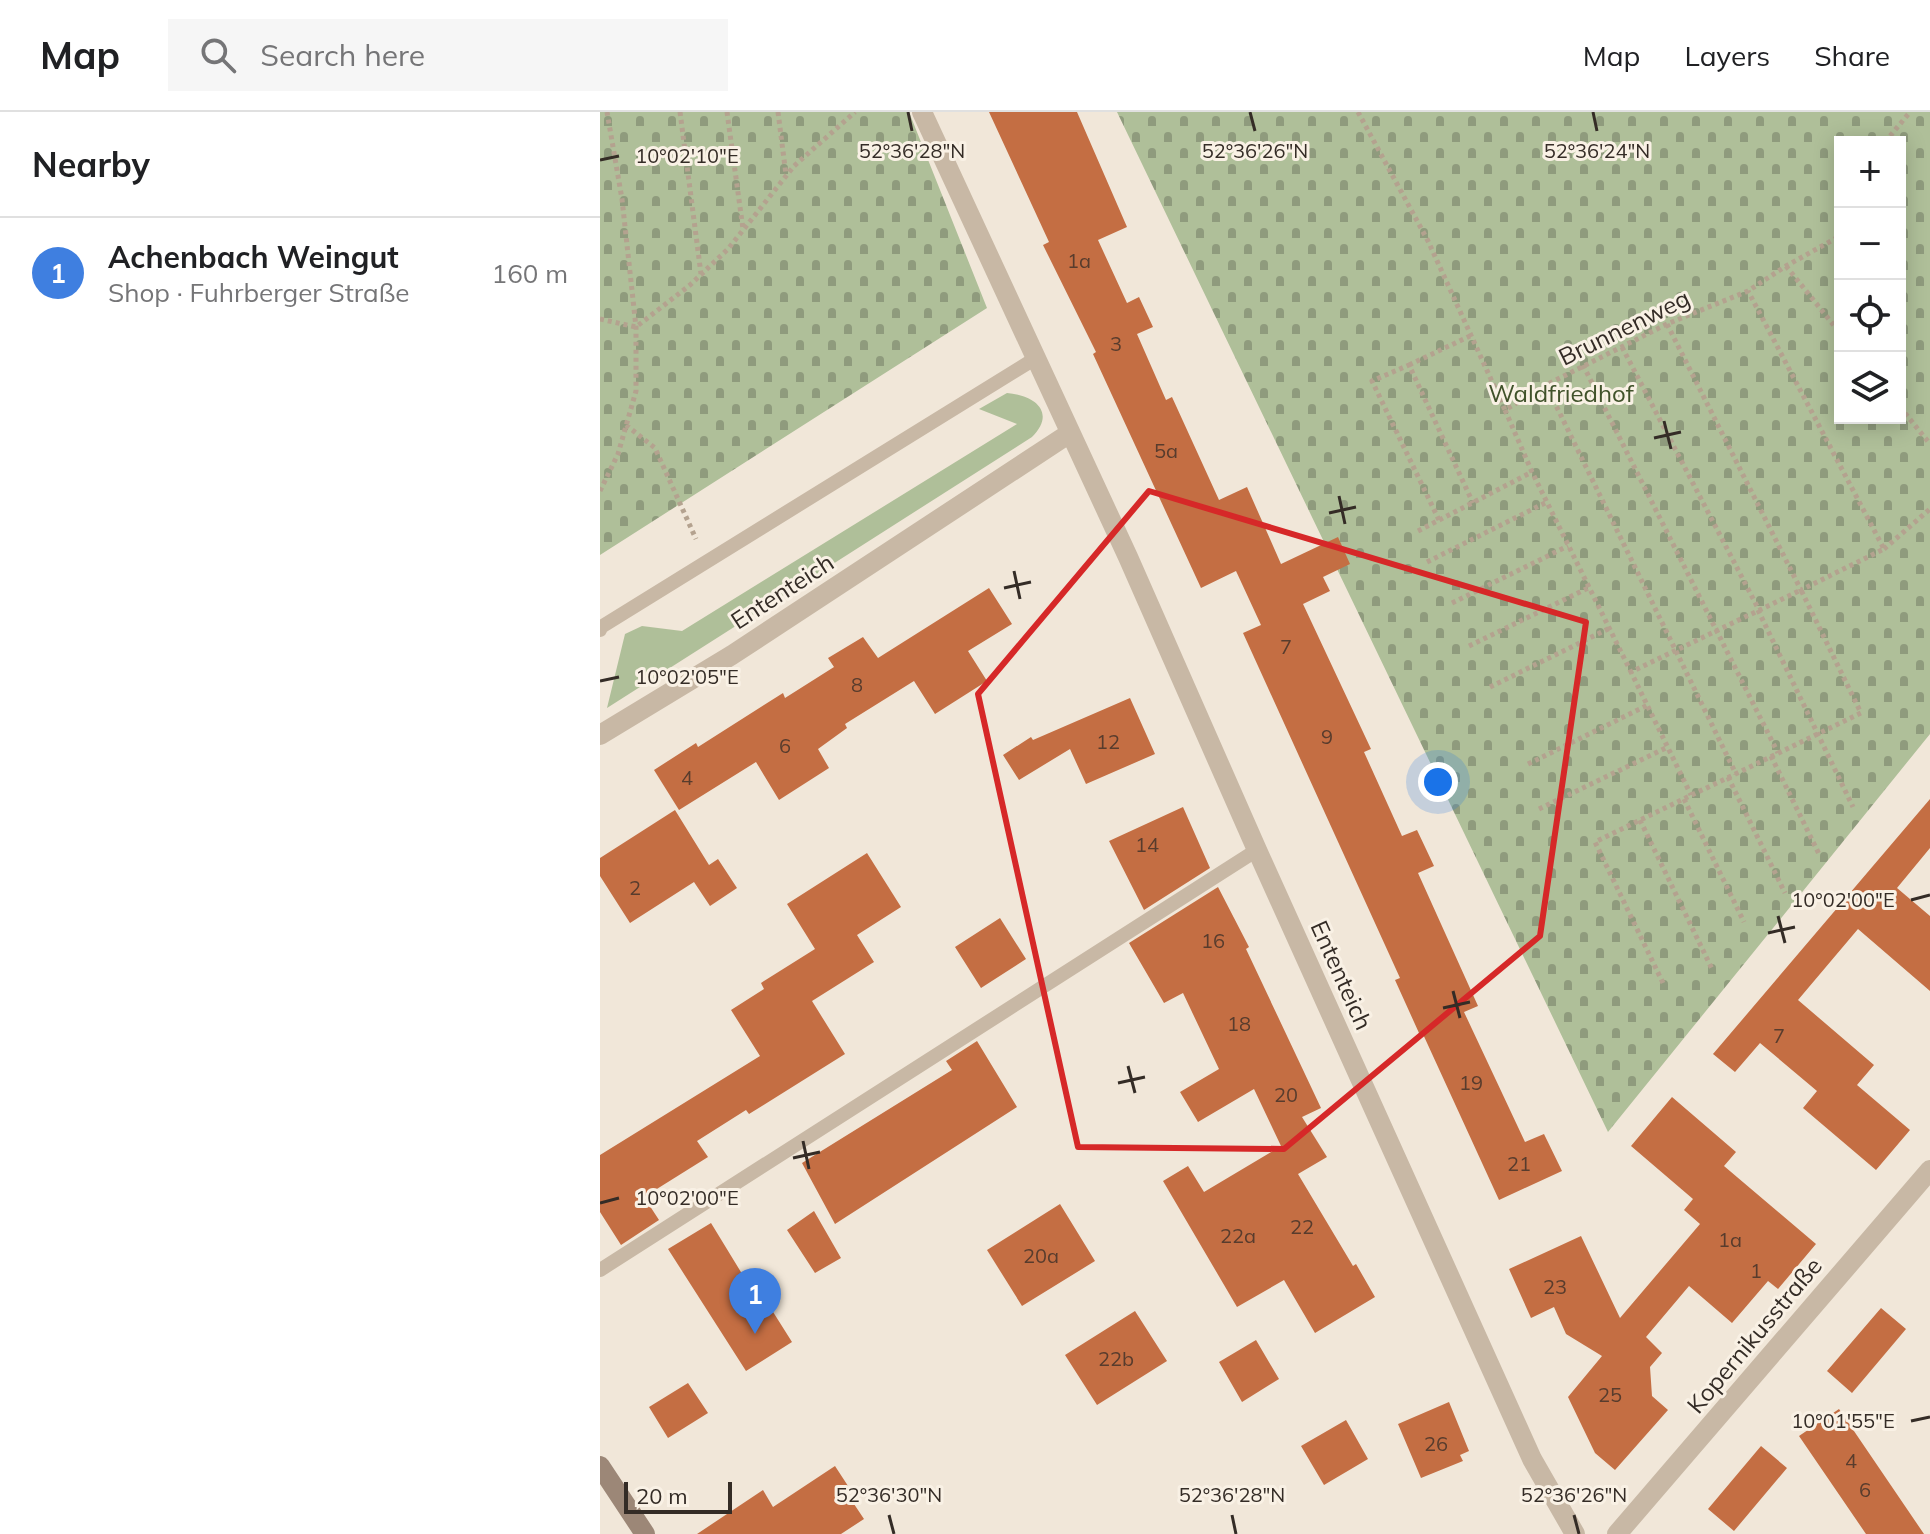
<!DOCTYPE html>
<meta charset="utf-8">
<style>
body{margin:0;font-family:Mulish,sans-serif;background:#f6f6f6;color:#202124}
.controls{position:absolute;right:24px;top:24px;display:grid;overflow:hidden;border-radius:0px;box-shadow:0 4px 20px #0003}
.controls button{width:72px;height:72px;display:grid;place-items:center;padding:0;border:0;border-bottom:2px solid #e0e0e0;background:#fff;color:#202124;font:40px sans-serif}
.scale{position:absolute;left:24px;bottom:20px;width:108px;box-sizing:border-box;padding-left:8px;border:4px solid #342c26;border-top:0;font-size:22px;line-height:28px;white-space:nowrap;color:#342c26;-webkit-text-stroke:6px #f9f1e5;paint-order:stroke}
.you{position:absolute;left:838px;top:670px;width:28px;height:28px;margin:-20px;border:6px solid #fff;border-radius:50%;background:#1a73e8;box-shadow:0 0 0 12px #1a73e833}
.badge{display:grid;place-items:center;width:52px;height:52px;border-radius:50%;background:#1d4c54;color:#fff;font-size:26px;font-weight:700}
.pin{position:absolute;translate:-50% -66px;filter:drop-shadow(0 2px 4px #0008)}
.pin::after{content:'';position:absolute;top:42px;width:28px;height:24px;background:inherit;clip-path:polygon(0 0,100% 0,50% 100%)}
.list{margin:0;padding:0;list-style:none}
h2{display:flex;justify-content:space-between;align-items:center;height:104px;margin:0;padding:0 32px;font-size:34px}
h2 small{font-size:26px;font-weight:400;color:#757577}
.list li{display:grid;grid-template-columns:52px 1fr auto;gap:24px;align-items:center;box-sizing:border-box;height:112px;padding:0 32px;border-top:2px solid #e0e0e0}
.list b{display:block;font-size:30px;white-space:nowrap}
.list p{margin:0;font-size:26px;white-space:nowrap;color:#757577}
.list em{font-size:26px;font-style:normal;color:#757577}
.icon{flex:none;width:44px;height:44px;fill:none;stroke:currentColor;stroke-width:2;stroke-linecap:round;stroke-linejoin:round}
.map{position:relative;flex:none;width:1330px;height:1422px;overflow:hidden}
header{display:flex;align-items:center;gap:48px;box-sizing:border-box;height:112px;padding:0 40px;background:#fff;border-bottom:2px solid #e0e0e0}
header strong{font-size:38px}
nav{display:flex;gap:44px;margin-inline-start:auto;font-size:28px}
.search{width:560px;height:72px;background:#f6f6f6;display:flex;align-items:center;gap:20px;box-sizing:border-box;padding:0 28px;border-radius:0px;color:#757577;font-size:30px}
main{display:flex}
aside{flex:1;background:#fff}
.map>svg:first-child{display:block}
</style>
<header>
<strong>Map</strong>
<div class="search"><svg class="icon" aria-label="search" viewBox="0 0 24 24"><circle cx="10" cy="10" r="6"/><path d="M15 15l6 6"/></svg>Search here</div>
<nav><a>Map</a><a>Layers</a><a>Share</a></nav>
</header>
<main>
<aside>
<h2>Nearby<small></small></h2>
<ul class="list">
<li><span class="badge" style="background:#3f7fe0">1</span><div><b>Achenbach Weingut</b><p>Shop · Fuhrberger Straße</p></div><em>160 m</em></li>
</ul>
</aside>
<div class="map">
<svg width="1330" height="1422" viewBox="0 0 1330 1422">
<defs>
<pattern id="cemetery-stones" width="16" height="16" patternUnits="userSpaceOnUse" patternTransform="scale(2)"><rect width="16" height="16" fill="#afbf99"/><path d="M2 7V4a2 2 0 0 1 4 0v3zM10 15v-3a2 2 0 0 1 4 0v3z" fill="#8f9b7d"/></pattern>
</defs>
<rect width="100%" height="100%" fill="#f1e7d9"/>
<!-- grass -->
<path fill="#afbf99" d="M407,281C434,283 457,300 432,325L7,596L25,522L42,514L82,519L417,312L379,297Z"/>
<!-- cemetery -->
<path fill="url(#cemetery-stones)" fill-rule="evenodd" d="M0,0H309L387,196L0,443Z
M517,0H1330V622L1008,1020ZM1240,30H1300V306H1240Z"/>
<!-- building -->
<path fill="#c46e43" d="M389,0H477L527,115L498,128L527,191L539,185L553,215L537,222L566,288L572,285L619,388L647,375L681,452L738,425L750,452L723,465L730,479L703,492L771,637L764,640L802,724L817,718L834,754L818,761L878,894L864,900L925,1030L944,1022L962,1059L899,1088L822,920L819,921L795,868L800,866L643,521L661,513L636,459L601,476L493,242L496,240L443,133L449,130Z
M389,476L412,512L368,539L387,569L335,602L314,569L245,612L247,616L218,637L229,656L179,688L156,650L79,698L54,658L96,631L98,635L183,581L185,586L234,555L228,546L263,525L278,546Z
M530,586L555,642L486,672L470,637L419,668L403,643L431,625L433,628Z
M1330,687V736L1297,776L1330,804V879L1258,817L1198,888L1274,953L1257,973L1310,1018L1276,1058L1203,996L1217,979L1160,931L1135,960L1113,942Z
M583,695L610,756L544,798L509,729Z
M75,698L109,753L118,747L137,776L110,794L94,770L30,811L0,764V746Z
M267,741L301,795L257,823L274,850L212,889L245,942L149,1002L146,998L97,1029L108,1045L44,1085L59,1108L21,1133L0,1100V1043L160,944L131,898L164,877L161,871L215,837L187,792Z
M618,775L649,835L646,837L721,996L702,1005L727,1045L698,1062L753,1154L756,1152L775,1185L715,1221L684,1168L637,1195L563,1069L588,1054L604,1080L681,1034L654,977L598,1010L580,980L619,957L583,881L564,891L529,831Z
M400,806L426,847L381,876L355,835Z
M377,929L417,995L235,1112L202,1051L352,958L346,949Z
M1072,985L1136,1040L1124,1054L1216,1132L1178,1177L1168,1169L1132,1211L1089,1174L1046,1225L1062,1241L1050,1255L1052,1284L1068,1298L1015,1358L995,1341L968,1285L1002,1244L966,1222L954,1195L931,1206L909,1157L981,1124L1020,1206L1100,1112L1084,1098L1093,1087L1031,1034Z
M460,1092L495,1149L422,1194L387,1138Z
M214,1099L241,1146L215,1161L187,1118Z
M111,1111L158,1188L163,1184L192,1230L146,1259L68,1137Z
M1281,1196L1306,1217L1252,1281L1227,1259Z
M535,1199L567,1249L497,1293L465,1243Z
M656,1228L679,1267L642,1290L619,1250Z
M88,1271L108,1301L68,1326L49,1295Z
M849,1290L869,1339L860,1343L863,1349L821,1366L798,1312Z
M1239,1297L1324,1422H1266L1199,1324Z
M746,1308L768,1347L724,1373L701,1334Z
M1161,1334L1187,1356L1134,1419L1108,1397Z
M235,1354L250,1377L246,1380L264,1407L241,1422H97L163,1378L173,1395Z"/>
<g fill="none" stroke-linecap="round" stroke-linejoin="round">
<!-- path -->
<path stroke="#b4a28f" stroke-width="5" stroke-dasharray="4 4" stroke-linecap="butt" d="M80,0L101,162
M127,0L143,117
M178,0L186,63
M758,0L828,129L905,298L946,273L1067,212L1148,179L1186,154L1240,124
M1285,30L1310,0
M1186,154L1240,221
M0,207L36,215L90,173L128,137L194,54L255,0
M1067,212L1201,478L1284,437L1148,179
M1022,235L1159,498
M809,253L870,224
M983,253L1178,641
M946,273L1136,662
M1300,295L1330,332
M905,298L932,360L1031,560
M26,313L55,336L96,427
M0,379L18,342L36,279V215L22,87L7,0
M839,408L772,269L809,253L873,391
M818,419L932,360
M1284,437L1330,397
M827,450L947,390
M852,491L968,434
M1158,498L1253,695
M869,534L990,475
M890,575L1010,516
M1171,644L1219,742
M928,652L1048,593
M1128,665L1185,781
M1084,687L1144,810
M939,697L1068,635
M1040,708L1113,859
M1063,871L995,730L1261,601L1201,478L1031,560L1091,683"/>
<!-- lane -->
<path stroke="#c8b8a5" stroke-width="14" d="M0,518L1,515L436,246
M0,1158L657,738"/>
<!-- street -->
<path stroke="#c8b8a5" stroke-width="20" d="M322,0L528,445L657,738L932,1347L975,1422
M0,623L132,543L470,321
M1017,1422L1330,1058"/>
<!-- secondary -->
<path stroke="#9c8777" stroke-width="20" d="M0,1354L45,1422"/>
</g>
<!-- marked area -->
<path fill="none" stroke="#d62828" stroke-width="6" stroke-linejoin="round" d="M549,379L986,510L940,824L684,1037L478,1035L378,582Z"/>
<!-- ticks -->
<path fill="none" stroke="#342c26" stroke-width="3" d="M308,0L312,19M650,0L655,19M993,0L997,19M0,48L19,44M1064,309L1071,337M1054,326L1081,320M739,384L745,412M729,401L756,395M414,459L420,487M404,476L431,470M0,569L19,565M1311,788L1330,783M1178,804L1185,831M1168,821L1195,815M853,879L860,906M843,896L870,890M528,954L535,981M518,971L545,965M203,1029L209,1057M193,1046L220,1040M0,1091L19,1086M1311,1309L1330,1305M289,1403L294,1422M632,1403L636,1422M974,1403L979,1422"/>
<g text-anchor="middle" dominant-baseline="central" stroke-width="6" stroke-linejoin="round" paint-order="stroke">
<!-- number labels -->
<g font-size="20" fill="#583c2d">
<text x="479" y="148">1a</text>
<text x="516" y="231">3</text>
<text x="566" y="338">5a</text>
<text x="686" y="534">7</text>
<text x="257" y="572">8</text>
<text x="727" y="624">9</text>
<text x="508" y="629">12</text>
<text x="185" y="633">6</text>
<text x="87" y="665">4</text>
<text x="547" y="732">14</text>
<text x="35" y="775">2</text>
<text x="613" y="828">16</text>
<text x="639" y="911">18</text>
<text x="1179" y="923">7</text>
<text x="871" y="970">19</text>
<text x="686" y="982">20</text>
<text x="919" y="1051">21</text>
<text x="702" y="1114">22</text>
<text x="638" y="1123">22a</text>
<text x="1130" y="1127">1a</text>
<text x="441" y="1143">20a</text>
<text x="1156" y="1158">1</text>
<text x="955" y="1174">23</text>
<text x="516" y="1246">22b</text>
<text x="1010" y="1282">25</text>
<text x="836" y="1331">26</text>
<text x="1251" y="1348">4</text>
<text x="1265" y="1377">6</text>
</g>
<!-- street labels -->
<g font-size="24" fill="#342c26" stroke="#f9f1e5">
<text transform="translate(1024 215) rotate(-26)">Brunnenweg</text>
<text transform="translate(182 479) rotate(-33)">Ententeich</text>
<text transform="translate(742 863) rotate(66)">Ententeich</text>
<text transform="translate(1154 1223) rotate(-50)">Kopernikusstraße</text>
</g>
<!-- park labels -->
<g font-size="24" fill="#40522a" stroke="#f9f1e5">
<text x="961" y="281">Waldfriedhof</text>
</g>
</g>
<g font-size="20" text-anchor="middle" fill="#342c26" stroke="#f9f1e5" stroke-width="6" stroke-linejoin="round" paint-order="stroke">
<text x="312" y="46">52°36'28"N</text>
<text x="655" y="46">52°36'26"N</text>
<text x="997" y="46">52°36'24"N</text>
<text x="87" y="51">10°02'10"E</text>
<text x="87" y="572">10°02'05"E</text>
<text x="1243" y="795">10°02'00"E</text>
<text x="87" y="1093">10°02'00"E</text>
<text x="1243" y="1316">10°01'55"E</text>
<text x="289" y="1390">52°36'30"N</text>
<text x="632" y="1390">52°36'28"N</text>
<text x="974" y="1390">52°36'26"N</text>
</g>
</svg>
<div class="controls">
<button>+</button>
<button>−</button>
<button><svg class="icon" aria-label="locate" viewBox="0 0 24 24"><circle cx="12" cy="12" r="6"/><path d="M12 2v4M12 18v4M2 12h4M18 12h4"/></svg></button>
<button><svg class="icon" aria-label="layers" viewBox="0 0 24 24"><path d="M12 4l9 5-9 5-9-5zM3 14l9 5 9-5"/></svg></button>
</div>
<div class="scale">20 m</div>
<div class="you"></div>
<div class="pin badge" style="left:155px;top:1222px;background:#3f7fe0">1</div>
</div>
</main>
